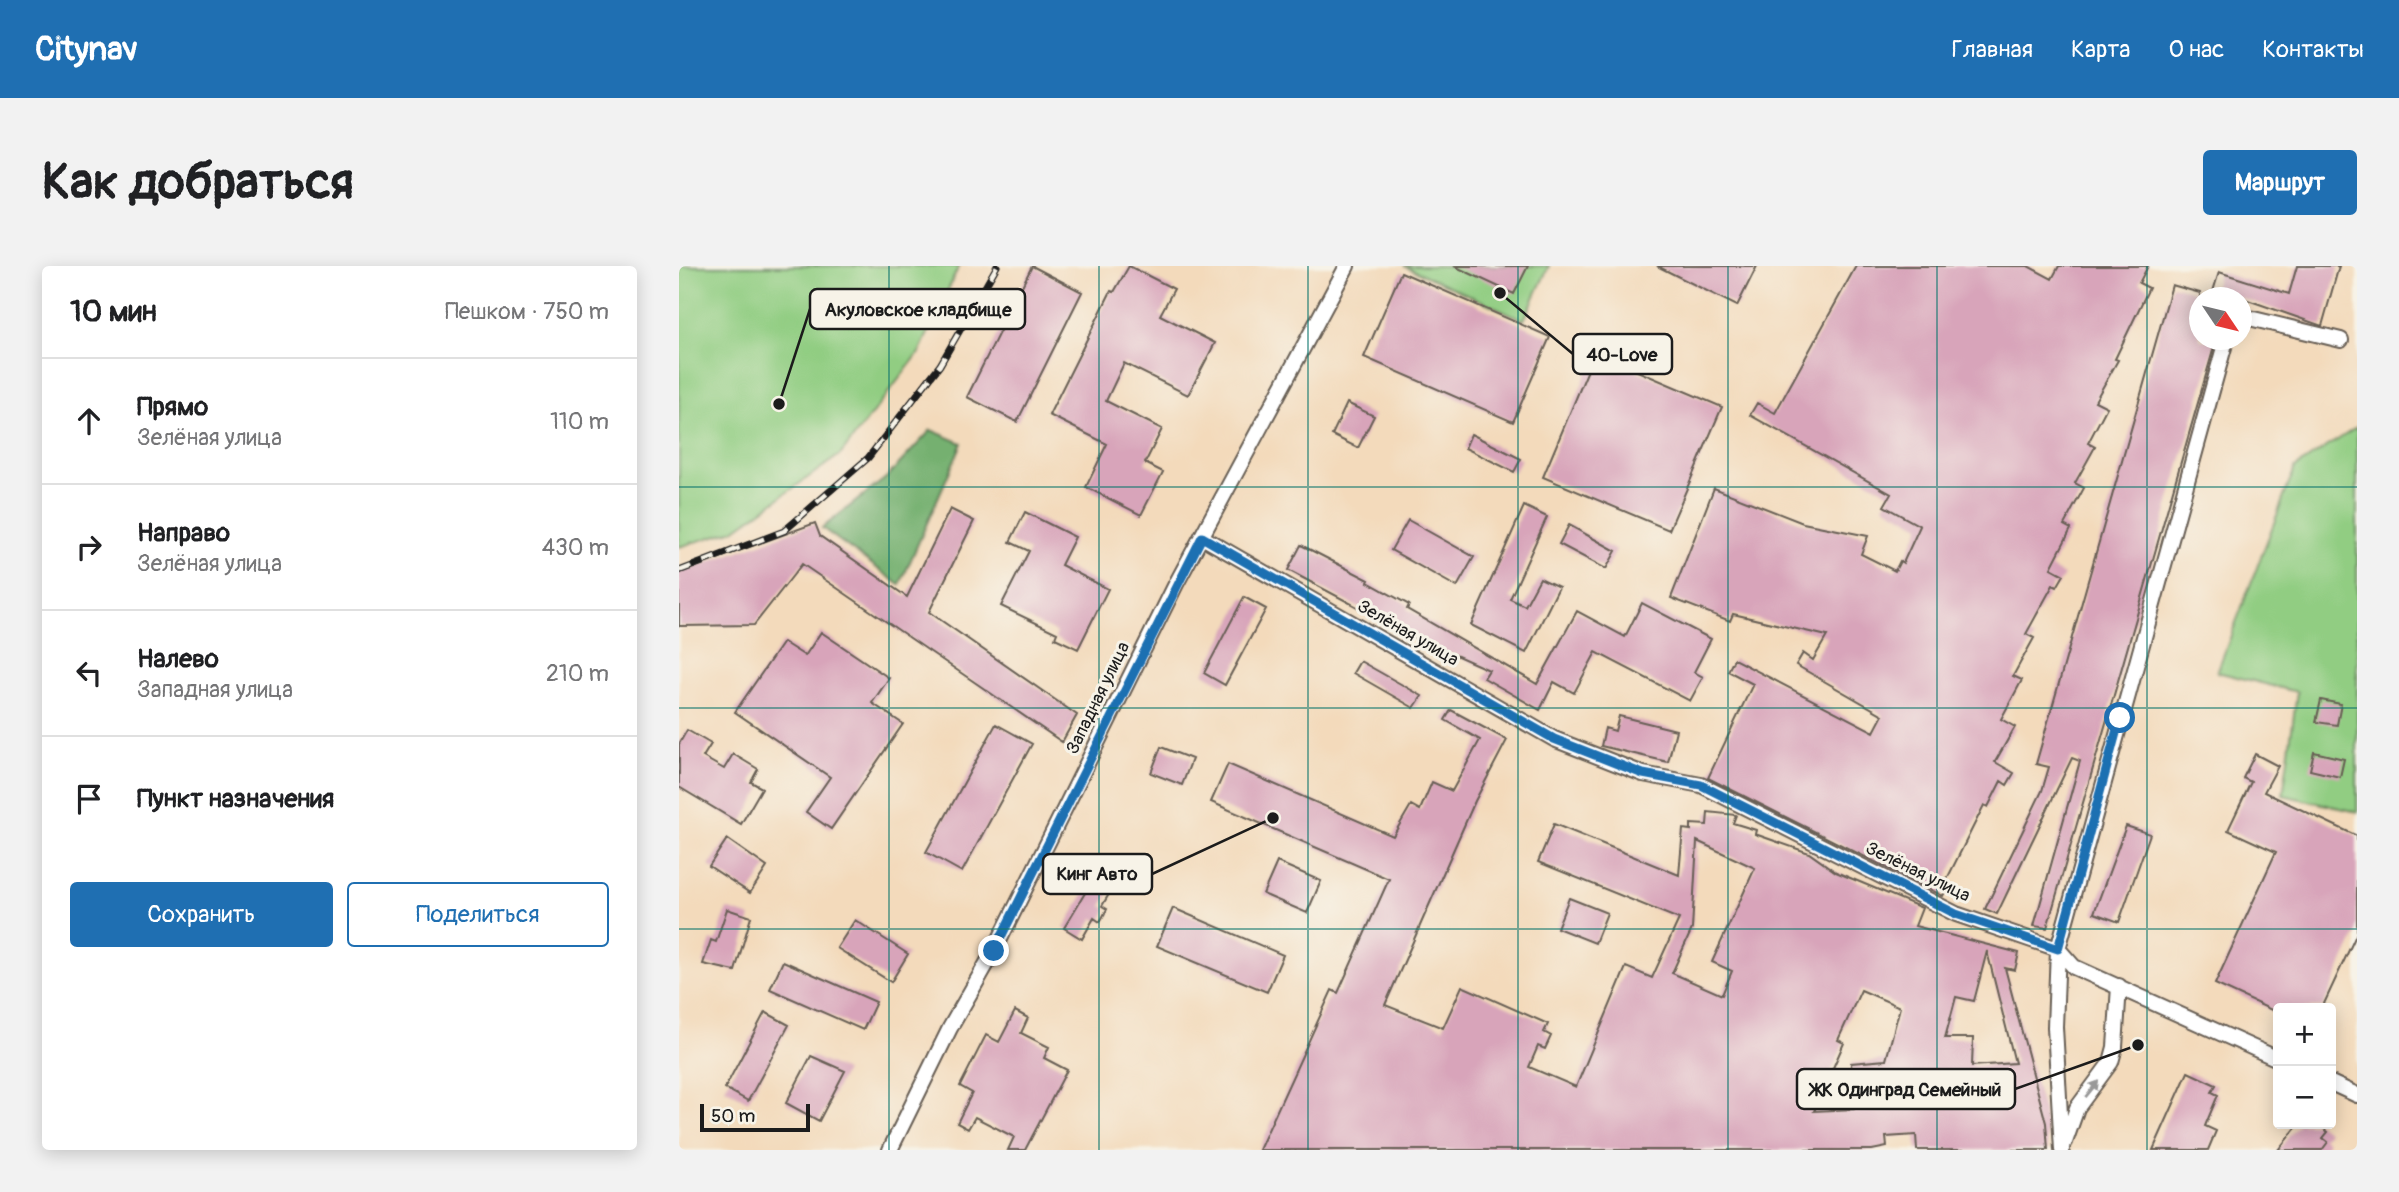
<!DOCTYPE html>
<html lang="ru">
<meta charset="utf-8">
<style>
body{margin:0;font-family:Pangolin,sans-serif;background:#f2f2f2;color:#202124}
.controls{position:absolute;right:21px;bottom:21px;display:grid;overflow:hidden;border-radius:7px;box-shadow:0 4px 18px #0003}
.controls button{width:63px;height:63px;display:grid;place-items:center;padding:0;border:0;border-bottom:2px solid #e0e0e0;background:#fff;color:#202124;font:35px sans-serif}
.compass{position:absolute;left:1510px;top:21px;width:63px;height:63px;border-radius:50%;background:#fff;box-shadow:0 4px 18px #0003;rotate:125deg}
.scale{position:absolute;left:21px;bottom:18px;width:110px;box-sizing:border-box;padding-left:7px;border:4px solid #1c1c1c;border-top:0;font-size:19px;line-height:24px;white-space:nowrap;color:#1c1c1c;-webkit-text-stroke:5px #f7f3e8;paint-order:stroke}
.stop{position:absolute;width:21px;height:21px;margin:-16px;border:5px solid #1f6fb2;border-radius:50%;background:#fff}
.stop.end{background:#1f6fb2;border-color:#fff;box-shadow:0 2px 7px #0008}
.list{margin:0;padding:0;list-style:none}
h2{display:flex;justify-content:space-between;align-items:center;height:91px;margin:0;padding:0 28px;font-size:30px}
h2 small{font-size:23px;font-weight:400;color:#757577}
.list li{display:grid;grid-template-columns:46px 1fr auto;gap:21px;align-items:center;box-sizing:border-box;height:126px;padding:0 28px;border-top:2px solid #e0e0e0}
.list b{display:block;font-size:26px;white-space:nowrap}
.list p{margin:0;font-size:23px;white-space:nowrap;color:#757577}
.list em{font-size:23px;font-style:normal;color:#757577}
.actions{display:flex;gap:14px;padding:21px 28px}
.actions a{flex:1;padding:16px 0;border:2px solid #1f6fb2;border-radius:7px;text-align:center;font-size:24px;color:#1f6fb2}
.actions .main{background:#1f6fb2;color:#fff}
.icon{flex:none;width:38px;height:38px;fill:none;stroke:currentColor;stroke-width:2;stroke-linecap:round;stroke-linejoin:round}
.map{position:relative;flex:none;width:1678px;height:884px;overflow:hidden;border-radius:7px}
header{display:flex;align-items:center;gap:42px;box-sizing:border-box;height:98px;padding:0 35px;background:#1f6fb2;color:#fff}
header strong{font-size:33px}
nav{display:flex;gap:38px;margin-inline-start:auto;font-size:24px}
.intro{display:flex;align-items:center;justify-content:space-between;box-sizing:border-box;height:168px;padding:0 42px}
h1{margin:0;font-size:49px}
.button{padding:18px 32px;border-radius:7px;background:#1f6fb2;color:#fff;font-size:24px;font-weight:700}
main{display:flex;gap:42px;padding:0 42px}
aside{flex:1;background:#fff;border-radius:7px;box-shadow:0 4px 18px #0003}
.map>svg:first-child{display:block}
</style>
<header>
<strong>Citynav</strong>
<nav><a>Главная</a><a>Карта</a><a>О нас</a><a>Контакты</a></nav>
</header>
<div class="intro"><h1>Как добраться</h1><a class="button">Маршрут</a></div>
<main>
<aside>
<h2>10 мин<small>Пешком · 750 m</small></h2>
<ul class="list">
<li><svg class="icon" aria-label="ahead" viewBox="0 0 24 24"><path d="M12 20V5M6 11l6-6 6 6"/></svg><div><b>Прямо</b><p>Зелёная улица</p></div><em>110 m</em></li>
<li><svg class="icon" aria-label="right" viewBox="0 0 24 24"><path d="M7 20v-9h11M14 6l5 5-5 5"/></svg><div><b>Направо</b><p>Зелёная улица</p></div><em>430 m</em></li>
<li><svg class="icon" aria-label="left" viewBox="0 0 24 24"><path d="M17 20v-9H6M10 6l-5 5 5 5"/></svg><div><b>Налево</b><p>Западная улица</p></div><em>210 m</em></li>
<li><svg class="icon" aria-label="arrive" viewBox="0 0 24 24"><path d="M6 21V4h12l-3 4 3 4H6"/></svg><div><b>Пункт назначения</b></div></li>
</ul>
<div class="actions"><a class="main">Сохранить</a><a>Поделиться</a></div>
</aside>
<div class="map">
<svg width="1678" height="884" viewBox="0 0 1678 884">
<rect width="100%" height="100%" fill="#f7f3e8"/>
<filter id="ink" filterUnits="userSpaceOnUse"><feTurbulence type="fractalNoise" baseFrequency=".0143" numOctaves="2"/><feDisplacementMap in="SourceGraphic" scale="14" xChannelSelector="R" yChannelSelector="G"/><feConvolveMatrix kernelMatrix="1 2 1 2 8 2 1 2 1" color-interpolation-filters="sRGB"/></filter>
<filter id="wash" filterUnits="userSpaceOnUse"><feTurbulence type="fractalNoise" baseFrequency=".00686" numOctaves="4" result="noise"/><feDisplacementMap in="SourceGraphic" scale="28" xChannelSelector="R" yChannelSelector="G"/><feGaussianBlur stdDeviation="1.57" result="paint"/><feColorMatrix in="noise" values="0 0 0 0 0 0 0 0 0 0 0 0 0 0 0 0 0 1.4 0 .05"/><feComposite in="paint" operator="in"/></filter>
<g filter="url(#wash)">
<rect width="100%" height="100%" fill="#f3dabb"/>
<!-- green -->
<path fill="#91cd82" stroke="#56744f" stroke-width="2" d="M0,0H280L240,87L162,188L55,264L0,281Z
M725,0H870L845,54Z
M1678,161V546L1604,529L1618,426L1538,406L1616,202Z"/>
<!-- forest -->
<path fill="#74b070" stroke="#486646" stroke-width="2" d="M252,164L283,177L221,319L143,262L208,211Z"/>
<g id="blocks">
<!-- building -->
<path fill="#d8a4ba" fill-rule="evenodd" d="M353,0L403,26L338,156L288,131Z
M450,0L495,23L481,49L536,77L509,129L445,97L427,135L483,163L466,197L484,206L462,249L407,221L428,178L370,149L432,25L435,26Z
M775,0H849L835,28Z
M978,0H1078L1058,40Z
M1177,0H1349L1373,13L1380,0H1469L1460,17L1470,22L1436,93L1439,94L1416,135L1428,141L1409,177L1416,181L1396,217L1405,222L1385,259L1392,263L1372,302L1385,309L1378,321L1374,319L1347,368L1355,372L1334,410L1343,414L1322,453L1336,461L1316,496L1335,507L1328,519L1322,515L1309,541L1305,539L1264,621L1268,622L1264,630L1029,512L1074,418L1049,405L1055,393L1195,466L1204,449L1117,399L1124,387L1134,394L1148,370L1054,348L1051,355L992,332L1035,222L1124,257L1189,270L1182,288L1216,305L1221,295L1224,297L1241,260L1205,240L1212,228L1071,149L1078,137L1096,147Z
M1618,0H1660L1643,60L1563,32H1532L1540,6L1610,28Z
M722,6L871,71L834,156L685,91Z
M1493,19L1521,27V74H1537L1368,662L1355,660L1401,495L1393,492L1318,648L1306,643L1363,525L1370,501L1357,498Z
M916,87L1043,141L990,264L864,211Z
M668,137L695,150L679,182L653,169Z
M792,168L842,193L835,206L786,182Z
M845,240L868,251L831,333L846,340L861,312L880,321L847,387L792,359Z
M271,243L295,255L250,346L398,449L383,476L123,298L75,359L0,360V307L136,257L141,270L228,331Z
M346,246L396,271L382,299L429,323L399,383L376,372L378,367L322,340L350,285L331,276Z
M729,254L795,291L778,321L712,284Z
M890,259L937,285L927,303L880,278Z
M622,279L690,314L689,316L730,339L728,343L858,418L898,345L946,371L963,337L1032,373L1015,406L1024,411L1011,435L917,386L895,427L875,416L861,444L805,412L810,404L772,387L770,390L609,304Z
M565,331L587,343L546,419L525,407Z
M142,366L210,412L193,437L224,458L152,563L127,546L151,511L56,446L104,376L126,390Z
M681,395L743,430L735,442L674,407Z
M1642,434L1662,438L1658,459L1637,456Z
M772,444L828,474L796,535L706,739L764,762L783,720L869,758L865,766L872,770L866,783L859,780L850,801L897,821L947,701L973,712L1000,653L859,596L875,558L1000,609L1004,563L1012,564V558L1028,559L1029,546L1057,549L1054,557L1077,564L1076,568L1130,587L1157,606L1243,642L1236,660L1340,687L1336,704L1326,702L1367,857L1369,884H1238L1237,869L1207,871L1208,881L1193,884H580L653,724L659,727L710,613L532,536L549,498L714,570L732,539L741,544L753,516L773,525L801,474L766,454ZM1018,575L1076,602L1033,696L1053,705L1043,729L993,707L1013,663ZM1308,685L1336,797L1293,800L1294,772H1266L1277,731L1295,735ZM1182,724L1221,741L1207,794L1172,797L1175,843L1135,845L1165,777L1159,774Z
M940,450L997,464L989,496L922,480L926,462L936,465Z
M317,458L353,478L283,606L247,586Z
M8,464L32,478L24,491L45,503L54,488L79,503L72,516L83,522L62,558L0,521V478Z
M482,481L513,493L503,519L472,507Z
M1635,486L1665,493L1661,511L1631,504Z
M1576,488L1599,500L1585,526L1678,570V667L1643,742H1599V747L1536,718L1597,586L1549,564L1572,516L1564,512Z
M1447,560L1471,568L1440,656L1415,647Z
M48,573L88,601L71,627L30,600Z
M598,596L642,615L628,647L584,628Z
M412,617L430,628L423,640L428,643L421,656L415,652L403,673L385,662Z
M890,632L928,647L916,677L878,662Z
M494,642L604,689L588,726L478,680Z
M48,643L72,651L56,705L24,698L32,674L37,676Z
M176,654L229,688L212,716L158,682Z
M104,695L197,736L184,764L91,723Z
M336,745L349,752L342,767L370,781L365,792L388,804L346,884H329L335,871L296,851L289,863L278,857L293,827L281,820L307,769L320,776Z
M86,746L110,759L69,835L46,822Z
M132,790L166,805L140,855L107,837Z
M1509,806L1537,819L1533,826L1539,829L1526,860L1537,865L1529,884H1474Z
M1620,858H1639L1649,866L1644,872L1649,876L1643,884H1599Z"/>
</g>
</g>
<g filter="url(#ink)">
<use href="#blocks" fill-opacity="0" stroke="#675e54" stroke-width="2"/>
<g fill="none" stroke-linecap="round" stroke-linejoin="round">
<!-- minor casing -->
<g stroke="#675e54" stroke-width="18">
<path id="minor" d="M1562,50L1662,74
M523,271L875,473L964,508L1022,519L1277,648L1379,683L1547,74
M1379,683L1395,701L1599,793
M1379,683L1376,761L1383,884
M1652,817L1678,829
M1386,876L1398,842L1432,796L1436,781L1440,720
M211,884L271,762L315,685L497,318L668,0"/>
</g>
<!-- minor -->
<use href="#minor" stroke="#fff" stroke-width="14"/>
<!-- rail casing -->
<g stroke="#1c1c1c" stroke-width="7">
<path id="rail" d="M0,305L105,265L189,192L261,99L318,0"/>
</g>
<!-- rail -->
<use href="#rail" stroke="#f7f3e8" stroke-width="4.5" stroke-dasharray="13" stroke-linecap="butt"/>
</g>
<!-- one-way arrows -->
<defs><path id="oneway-solid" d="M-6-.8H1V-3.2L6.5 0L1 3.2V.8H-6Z" transform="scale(1.75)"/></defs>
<use fill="#999" href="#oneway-solid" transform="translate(1413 823) rotate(-51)"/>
</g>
<g fill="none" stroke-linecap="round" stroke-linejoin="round" filter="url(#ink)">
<!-- route -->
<path stroke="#1f6fb2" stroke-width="9" d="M315,685L523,271L875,473L964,508L1022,519L1277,648L1379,683L1441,452"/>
</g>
<!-- grid -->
<path fill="none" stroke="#0f766e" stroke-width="2" stroke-opacity="0.55" d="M210,0V884M420,0V884M629,0V884M839,0V884M1049,0V884M1258,0V884M1468,0V884M0,221H1678M0,442H1678M0,663H1678"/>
<g text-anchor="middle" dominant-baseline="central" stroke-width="6" stroke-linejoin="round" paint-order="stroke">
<!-- street labels -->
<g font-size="18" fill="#1c1c1c" stroke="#f7f3e8">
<text transform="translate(729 367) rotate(30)">Зелёная улица</text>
<text transform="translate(419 432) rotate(-64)">Западная улица</text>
<text transform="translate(1239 606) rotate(26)">Зелёная улица</text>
</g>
</g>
<!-- callouts -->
<path fill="none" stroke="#1c1c1c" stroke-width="2.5" d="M100 138L131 43M821 27L894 88M594 552L473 608M1459 779L1336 823"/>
<g fill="#1c1c1c" stroke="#f7f3e8" stroke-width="2.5">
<circle cx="100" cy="138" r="7"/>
<circle cx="821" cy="27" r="7"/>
<circle cx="594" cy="552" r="7"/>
<circle cx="1459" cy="779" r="7"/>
</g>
<g fill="#f7f3e8" stroke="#1c1c1c" stroke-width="2.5">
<rect x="131" y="23" width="215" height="40" rx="7"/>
<rect x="894" y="68" width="99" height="40" rx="7"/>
<rect x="364" y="588" width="109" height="40" rx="7"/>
<rect x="1118" y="803" width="218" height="40" rx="7"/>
</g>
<g font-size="19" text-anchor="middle" font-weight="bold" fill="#1c1c1c">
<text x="239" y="50">Акуловское кладбище</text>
<text x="943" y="95">40-Love</text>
<text x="418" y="614">Кинг Авто</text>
<text x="1227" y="830">ЖК Одинград Семейный</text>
</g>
</svg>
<div class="controls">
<button>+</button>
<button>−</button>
</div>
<svg class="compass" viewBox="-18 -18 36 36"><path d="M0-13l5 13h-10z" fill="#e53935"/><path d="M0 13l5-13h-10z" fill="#757577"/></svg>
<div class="scale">50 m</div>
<div class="stop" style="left:1441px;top:452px"></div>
<div class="stop end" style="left:315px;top:685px"></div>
</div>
</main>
